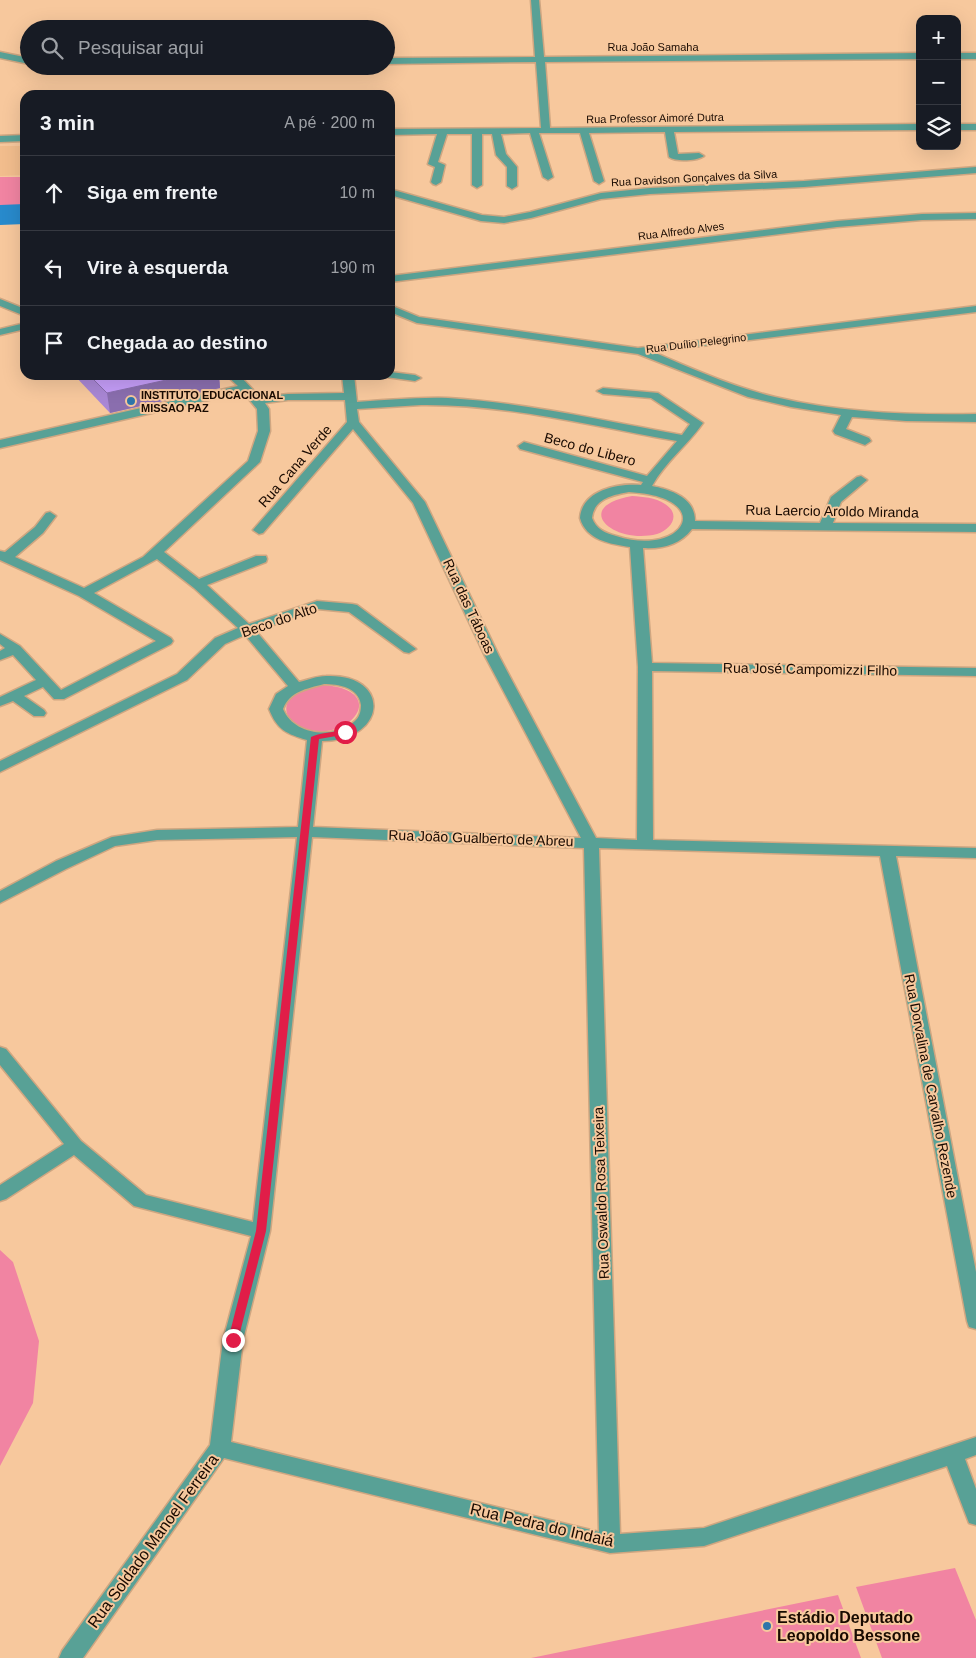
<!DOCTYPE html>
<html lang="pt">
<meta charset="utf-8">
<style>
body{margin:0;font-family:Arial,sans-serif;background:#20242c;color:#f1f3f6}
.controls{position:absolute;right:15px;top:15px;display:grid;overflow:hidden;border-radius:10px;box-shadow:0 5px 20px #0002}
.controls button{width:45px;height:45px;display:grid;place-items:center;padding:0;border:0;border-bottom:1px solid #363941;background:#171b24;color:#f1f3f6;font:25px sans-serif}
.stop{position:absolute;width:15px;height:15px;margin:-11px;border:4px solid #e11d48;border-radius:50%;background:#fff}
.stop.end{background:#e11d48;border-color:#fff;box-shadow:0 1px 5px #0008}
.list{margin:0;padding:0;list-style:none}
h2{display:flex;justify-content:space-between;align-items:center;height:65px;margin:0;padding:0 20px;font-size:21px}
h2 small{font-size:16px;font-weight:400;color:#9ea1a6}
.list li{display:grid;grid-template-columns:32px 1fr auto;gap:15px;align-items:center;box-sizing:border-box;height:75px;padding:0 20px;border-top:1px solid #363941}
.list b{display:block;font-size:19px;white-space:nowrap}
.list em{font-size:16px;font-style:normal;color:#9ea1a6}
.icon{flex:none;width:28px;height:28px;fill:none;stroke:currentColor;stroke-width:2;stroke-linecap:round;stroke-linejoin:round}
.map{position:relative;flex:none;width:976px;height:1658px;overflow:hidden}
.search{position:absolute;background:#171b24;box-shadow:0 5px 20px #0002;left:20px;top:20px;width:375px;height:55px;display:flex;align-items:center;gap:12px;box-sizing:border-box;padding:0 18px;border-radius:28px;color:#9ea1a6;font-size:19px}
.panel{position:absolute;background:#171b24;box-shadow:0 5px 20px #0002;left:20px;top:90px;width:375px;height:290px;border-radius:15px}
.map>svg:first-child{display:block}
</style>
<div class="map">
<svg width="976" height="1658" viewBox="0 0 976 1658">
<rect width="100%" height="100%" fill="#f7c89d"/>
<!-- built -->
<path fill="#f2bd8d" d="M0,146H25V175L0,176Z"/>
<!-- green -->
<path fill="#f184a2" d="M0,177H25V223L0,222Z
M632,496C643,497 655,497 665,504C681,514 672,529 657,534C614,545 570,507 632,496Z
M323,685C394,690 346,747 301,727C282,719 281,700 300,691C307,687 315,686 323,685Z
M0,1250L13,1262L39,1341L33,1403L0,1466Z
M955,1568L976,1620V1658H882L856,1587Z
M838,1595L861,1658H531Z"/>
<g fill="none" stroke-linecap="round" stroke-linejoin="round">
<!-- river -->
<path fill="#288acc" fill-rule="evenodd" d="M25,204V224L0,225V205Z"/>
<!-- minor casing -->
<g stroke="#cfa681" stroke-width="3">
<path id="minor" d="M531,0H539L544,57L920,53V59L545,62L550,128L920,124V130L674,132L678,154L699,153L704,156C697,161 676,162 669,157L665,132L589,133L604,181L599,184L594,181L580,133H539L553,177L548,180L543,177L530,133L501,134L506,154L517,167V186L512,189L507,186V167L496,155L492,134H482V185L477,188L472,185V134H447L438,162L445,165L441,182L436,185L433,184L431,182L435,167L428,164L437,134L390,135V129L541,128L536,62L386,64V58L535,57Z
M0,52L29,58V64L0,58Z
M957,53H976V59H957Z
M957,124H976V130H957Z
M25,135V141L0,142V136Z
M976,167V173L804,187L650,194L601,199L531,218L504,223L481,221L390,195V189L482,215L504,217L530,212L601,193L650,188L804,181Z
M976,213V219L922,220L837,227L390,282V276L837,221L922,214Z
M0,299L25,309V316L0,306Z
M390,305L419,317L638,348L976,306V312L653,352C693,369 733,387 775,397C841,413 909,415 976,414V422L906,421L852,417L846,429L869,438L871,441L865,445L835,434L833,431L841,415L791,407L748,397L638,354L417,323L390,312Z
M25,323V329L0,335V329Z
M390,372L415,375L421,378L415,381L386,377L384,375H390Z
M226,375H239L260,397L288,394L344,393L342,375H354L357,402C387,400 418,397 448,398C527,403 605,421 682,435L690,424L651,398L603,394L597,391L603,388L658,393L703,423C688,445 665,462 652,486C672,490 695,498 695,521L820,523L831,497L857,477L861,476L867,480L841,502L833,523L976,524V532L692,529C680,545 662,549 643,548L652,663L976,668V676L652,671L653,840L976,848V858L896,856L976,1272V1329L969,1327L967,1321L880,856L599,848L620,1534L704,1528L976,1437V1455L965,1459L976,1489V1525L969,1523L947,1466L704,1546L610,1553L224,1458L83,1658H59L62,1651L210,1445L223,1340L251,1236L134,1206L74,1155L6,1199L0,1201V1185L64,1144L0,1065V1047L6,1049L81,1141L146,1195L253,1222L297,837L157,840L115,846L66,869L0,903V891L56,861L112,837L157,830L298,827L307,740C287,734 277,730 269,709L276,694L288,686L245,635L225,644L187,680L0,772V761L177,674L215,638L238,628L194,588L157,559L94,593L171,638L173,641L171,644L64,699H54L43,687L24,696L44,710L46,713L44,716H34L13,701L0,706V697L36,680L13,655L0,660V651L5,648L0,644V634L20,646L61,690L156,641L79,596L0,560V551L5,552L35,527L46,513L50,512L56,516L43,533L15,557L84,588L143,557L248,461L258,431L257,409L243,392L0,448V440L238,386ZM288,400H345L347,422L253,530L259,534L263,533L353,429L413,503L485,656L581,838L313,827L322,741C389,740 391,673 326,676C317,676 308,680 299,682L256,631L318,609L349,612L404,652L409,653L416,649L357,605L352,604L317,601L249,624L207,585L266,562L267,559L266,556H256L199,579L164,552L260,462L270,431L269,409L265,403ZM421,405C507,404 593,426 677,441L647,476L524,442L518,446L520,449L643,482L641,485C618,483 582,490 580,518C586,540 610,544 630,547L638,667L637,840L596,838L499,656L425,502L359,422L357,409ZM629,492C718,497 685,558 616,536C605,533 596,529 592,518C594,499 612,495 629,492ZM324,684C338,684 359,687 361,705C361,710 360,716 356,720C336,740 294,736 283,709C290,691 306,689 324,684ZM312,837L584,848L599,1532L231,1442L243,1340L270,1231Z"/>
</g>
<!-- minor -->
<use href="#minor" fill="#58a196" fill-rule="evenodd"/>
</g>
<!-- wall -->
<path fill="#a987d5" d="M74,375H219L220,388L110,413Z"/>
<!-- shaded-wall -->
<path fill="#8a6eae" d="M189,375H219L220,388L110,413L107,393Z"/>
<!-- building -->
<path fill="#c59df8" stroke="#8a6eae" d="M89,375H189L107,393Z"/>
<!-- route -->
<path fill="#e11d48" d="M345,730L348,731V734L319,739L266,1231L238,1340L233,1345L228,1340L256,1231L311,737C318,733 336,732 345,730Z"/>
<!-- markers -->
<g fill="#2e76aa" stroke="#f7c89d" stroke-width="2">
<circle cx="131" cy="401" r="5"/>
<circle cx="767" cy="1626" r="5"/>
</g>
<g text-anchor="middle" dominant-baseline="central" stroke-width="4" stroke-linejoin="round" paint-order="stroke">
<!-- far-street labels -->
<g font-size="11" fill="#190a00" stroke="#f7c89d">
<text x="653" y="47">Rua João Samaha</text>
<text transform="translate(655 118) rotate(-1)">Rua Professor Aimoré Dutra</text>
<text transform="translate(694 178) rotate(-3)">Rua Davidson Gonçalves da Silva</text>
<text transform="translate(681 231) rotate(-7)">Rua Alfredo Alves</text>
<text transform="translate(696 343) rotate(-7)">Rua Duílio Pelegrino</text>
</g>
<!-- far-poi labels -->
<g font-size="11" font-weight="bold" fill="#190a00" stroke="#f7c89d" text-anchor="start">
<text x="141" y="395">INSTITUTO EDUCACIONAL<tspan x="141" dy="13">MISSAO PAZ</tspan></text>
</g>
<!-- street labels -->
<g font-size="14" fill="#190a00" stroke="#f7c89d">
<text transform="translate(590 449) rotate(15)">Beco do Libero</text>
<text transform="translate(295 466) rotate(-49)">Rua Cana Verde</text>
<text transform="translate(832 511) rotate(1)">Rua Laercio Aroldo Miranda</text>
<text transform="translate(469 606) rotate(65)">Rua das Táboas</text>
<text transform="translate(279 620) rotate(-19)">Beco do Alto</text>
<text transform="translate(810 669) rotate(1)">Rua José Campomizzi Filho</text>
<text transform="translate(481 838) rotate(2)">Rua João Gualberto de Abreu</text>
<text transform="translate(931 1086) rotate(79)">Rua Dorvalina de Carvalho Rezende</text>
<text transform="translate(601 1193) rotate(-92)">Rua Oswaldo Rosa Teixeira</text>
</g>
<!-- near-street labels -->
<g font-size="16" fill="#190a00" stroke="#f7c89d">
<text transform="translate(542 1525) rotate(13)">Rua Pedra do Indaiá</text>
<text transform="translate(153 1541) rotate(-54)">Rua Soldado Manoel Ferreira</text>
</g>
<!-- near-poi labels -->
<g font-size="16" font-weight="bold" fill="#190a00" stroke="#f7c89d" text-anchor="start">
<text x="777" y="1617">Estádio Deputado<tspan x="777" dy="18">Leopoldo Bessone</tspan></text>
</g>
</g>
</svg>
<div class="controls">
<button>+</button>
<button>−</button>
<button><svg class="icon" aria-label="layers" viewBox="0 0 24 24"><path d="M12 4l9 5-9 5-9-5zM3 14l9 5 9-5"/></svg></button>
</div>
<div class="stop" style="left:345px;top:732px"></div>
<div class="stop end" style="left:233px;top:1340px"></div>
<div class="search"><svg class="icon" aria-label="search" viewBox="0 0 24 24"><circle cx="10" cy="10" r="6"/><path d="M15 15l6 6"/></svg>Pesquisar aqui</div>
<section class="panel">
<h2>3 min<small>A pé · 200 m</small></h2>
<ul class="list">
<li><svg class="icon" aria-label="ahead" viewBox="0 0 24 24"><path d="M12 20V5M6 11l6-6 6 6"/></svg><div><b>Siga em frente</b></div><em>10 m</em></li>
<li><svg class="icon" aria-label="left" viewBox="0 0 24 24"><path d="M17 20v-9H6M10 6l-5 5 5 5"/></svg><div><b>Vire à esquerda</b></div><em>190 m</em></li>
<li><svg class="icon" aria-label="arrive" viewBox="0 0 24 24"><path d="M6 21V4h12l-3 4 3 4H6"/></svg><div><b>Chegada ao destino</b></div></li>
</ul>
</section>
</div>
